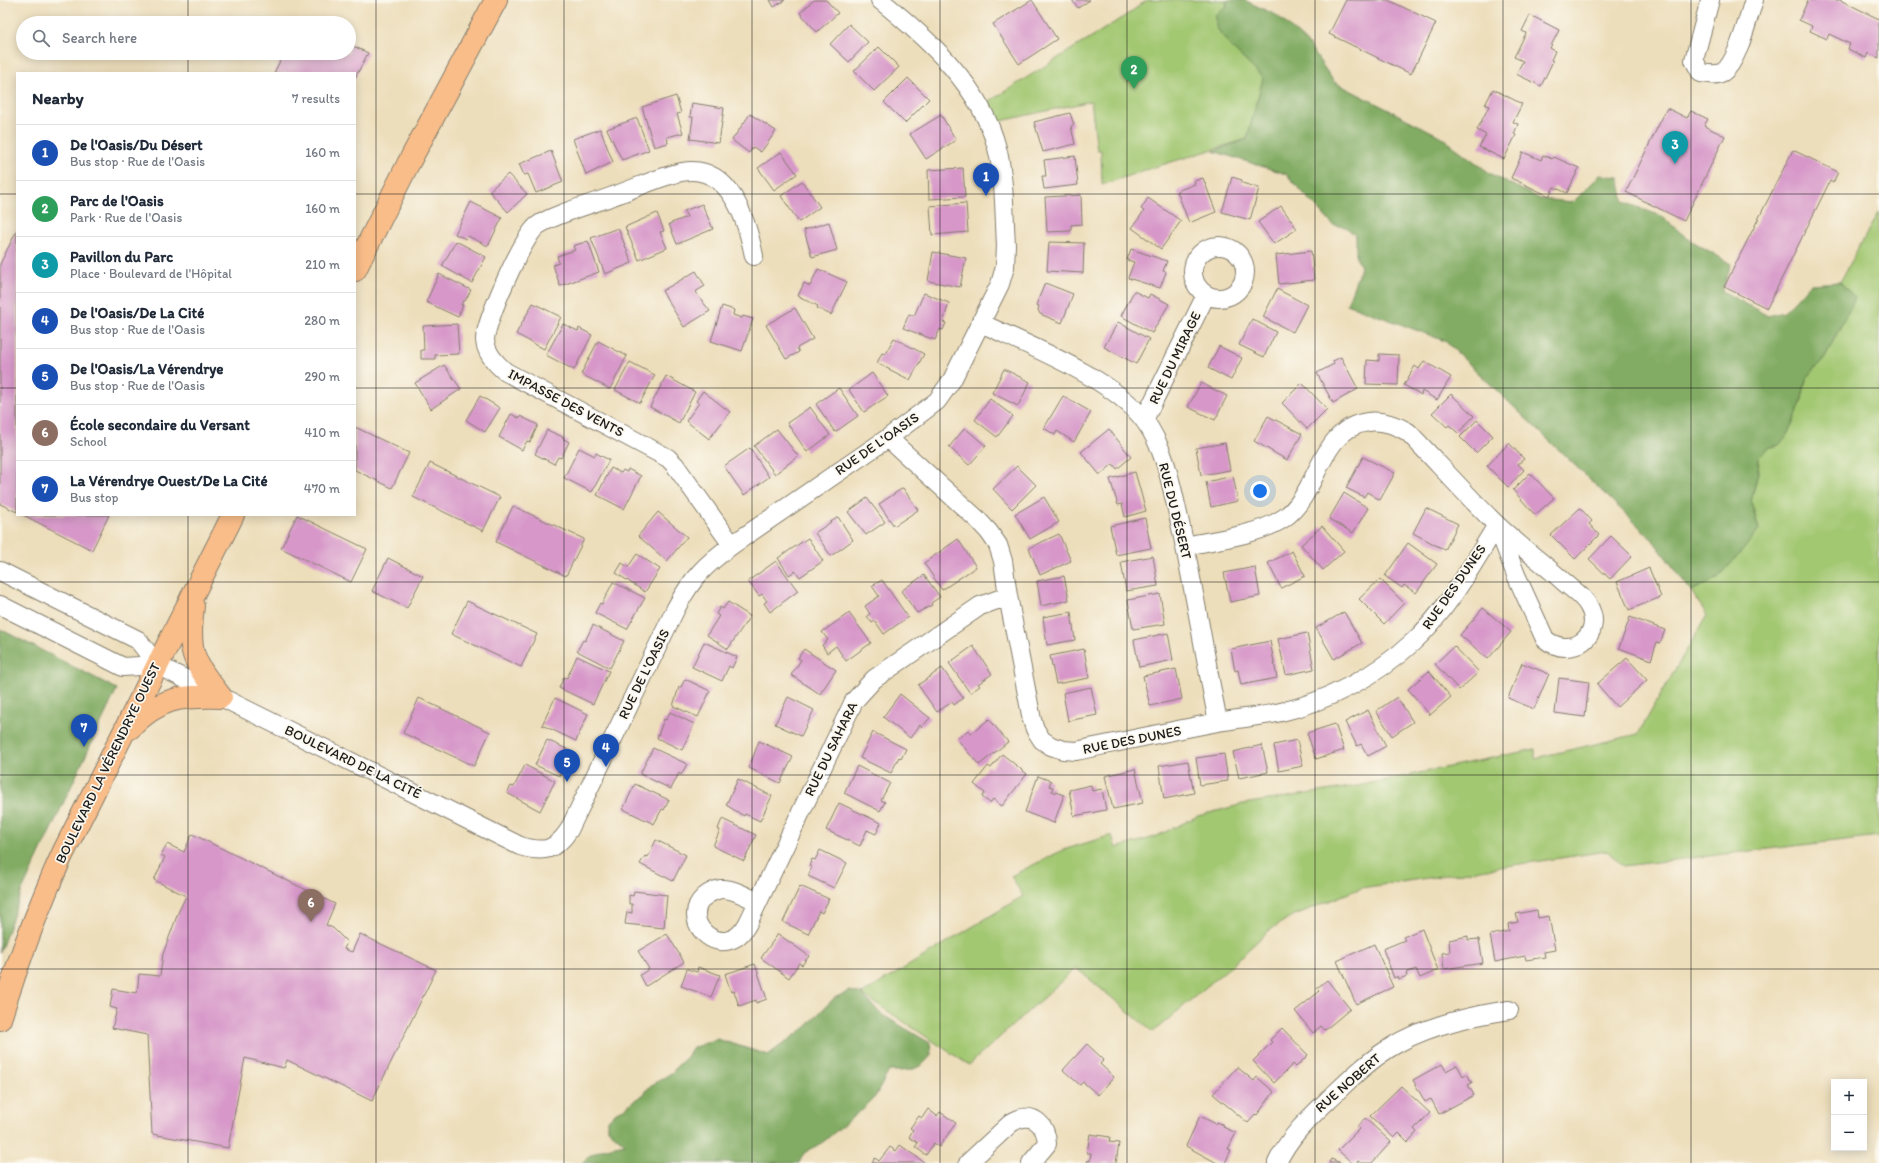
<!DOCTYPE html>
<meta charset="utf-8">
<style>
body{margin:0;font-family:Itim,sans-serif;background:#f2f2f3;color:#1f2937}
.controls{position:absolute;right:12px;bottom:12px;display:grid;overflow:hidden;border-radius:0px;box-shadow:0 2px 10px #0003}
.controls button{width:36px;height:36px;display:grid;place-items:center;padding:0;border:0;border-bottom:1px solid #e0e1e3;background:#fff;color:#1f2937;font:20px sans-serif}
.you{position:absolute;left:1260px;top:491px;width:14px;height:14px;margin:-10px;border:3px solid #fff;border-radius:50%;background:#1a73e8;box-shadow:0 0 0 6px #1a73e833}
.badge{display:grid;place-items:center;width:26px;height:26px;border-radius:50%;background:#c8321e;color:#fff;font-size:13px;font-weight:700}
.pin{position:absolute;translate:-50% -33px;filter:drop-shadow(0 1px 2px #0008)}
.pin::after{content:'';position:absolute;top:21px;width:14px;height:12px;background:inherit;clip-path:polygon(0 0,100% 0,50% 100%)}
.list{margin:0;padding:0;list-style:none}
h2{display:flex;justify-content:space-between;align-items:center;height:52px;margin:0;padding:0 16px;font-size:17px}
h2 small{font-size:13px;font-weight:400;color:#747a83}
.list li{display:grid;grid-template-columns:26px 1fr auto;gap:12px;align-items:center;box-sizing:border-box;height:56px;padding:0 16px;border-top:1px solid #e0e1e3}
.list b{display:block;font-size:15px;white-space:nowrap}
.list p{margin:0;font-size:13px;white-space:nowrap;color:#747a83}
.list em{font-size:13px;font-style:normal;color:#747a83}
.icon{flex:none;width:22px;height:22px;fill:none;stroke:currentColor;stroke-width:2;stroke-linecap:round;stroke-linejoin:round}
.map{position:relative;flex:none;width:1879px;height:1163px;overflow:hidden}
.search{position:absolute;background:#fff;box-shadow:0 2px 10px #0003;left:16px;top:16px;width:340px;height:44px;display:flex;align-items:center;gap:10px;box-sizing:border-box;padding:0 14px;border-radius:22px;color:#747a83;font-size:15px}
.panel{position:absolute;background:#fff;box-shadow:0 2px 10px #0003;left:16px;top:72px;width:340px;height:444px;border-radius:0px}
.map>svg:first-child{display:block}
</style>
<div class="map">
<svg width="1879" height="1163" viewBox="0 0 1879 1163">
<rect width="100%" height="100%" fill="#fbf7ec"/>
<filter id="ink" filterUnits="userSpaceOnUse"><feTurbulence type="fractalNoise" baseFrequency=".025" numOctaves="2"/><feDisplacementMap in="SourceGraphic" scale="8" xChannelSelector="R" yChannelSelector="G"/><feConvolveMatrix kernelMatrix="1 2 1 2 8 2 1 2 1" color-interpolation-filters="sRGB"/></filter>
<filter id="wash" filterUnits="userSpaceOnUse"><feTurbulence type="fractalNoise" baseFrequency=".012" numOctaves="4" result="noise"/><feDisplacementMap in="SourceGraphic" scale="16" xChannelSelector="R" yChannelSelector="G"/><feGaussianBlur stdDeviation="0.9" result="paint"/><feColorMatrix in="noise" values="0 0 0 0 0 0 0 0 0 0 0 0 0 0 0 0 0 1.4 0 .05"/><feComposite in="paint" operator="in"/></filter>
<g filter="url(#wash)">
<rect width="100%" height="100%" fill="#eddebb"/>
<!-- green -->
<path fill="#a3c872" stroke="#607247" d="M1147,0H1226L1230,46L1264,78L1247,139L1145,170L1102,185L1101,150H1097L1091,101L988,124L980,107L1128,14Z
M1879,211V836L1623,866L1607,851L1361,888L1290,917L1267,932L1232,965L1153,1032L1076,968L969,1065L862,994L1023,896L1011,876L1063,850L1112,835L1116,848L1155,837L1198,816L1243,804L1357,786L1535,749V758L1638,734L1707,615L1691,591L1718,578L1759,529L1751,502L1758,472L1759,457L1767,448L1779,445L1801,403L1806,379L1825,357L1855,298L1840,282Z"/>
<!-- forest -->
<path fill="#82ac64" stroke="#4f6440" d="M1226,0H1244L1278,16L1308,44L1334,82L1440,136L1491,174L1540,199L1573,202L1600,175L1619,177L1624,202L1661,216L1687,238L1731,264L1722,291L1768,316L1784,312L1810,284L1840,282L1855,298L1825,357L1806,379L1801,403L1789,433L1779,445L1767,448L1759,457L1758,472L1751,502L1759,529L1744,549L1718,578L1691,591L1652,539L1445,341L1347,304L1361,267L1356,257V236L1346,227L1333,225L1286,174L1213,151L1247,139L1263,78L1230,46L1216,27V14L1227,6Z
M0,629L117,689L22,891L0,952Z
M850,991L862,994L881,1014L930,1043L931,1055C920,1071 908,1071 889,1071L875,1097L866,1106L823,1142L804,1153L799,1163H582C592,1150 610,1147 625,1144L608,1129V1120L616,1112L624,1109L633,1101L643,1095L650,1086L673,1072L677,1066L687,1057L692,1048L717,1039L768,1055L806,1027L834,998Z"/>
<g id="blocks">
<!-- building -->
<path fill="#d798c9" d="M770,0H785L774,7Z
M814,0H826L838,13L817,32L800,13Z
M1032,0L1057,39L1019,64L993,24Z
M1072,0H1090L1078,8Z
M1346,0H1388L1436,23L1411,74L1329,34Z
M1808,0H1840L1879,19V58L1868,53L1866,58L1848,49L1850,44L1829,34L1827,39L1810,31L1812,26L1799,20Z
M1530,15L1559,30L1550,48L1555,51L1551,60L1553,61L1541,86L1516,74L1523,61L1514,57L1526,33L1522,31Z
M849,24L868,42L849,62L830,44Z
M349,44L368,53L355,78V73H274L284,53H349Z
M879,47L899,67L874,91L854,71Z
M908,78L929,99L905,123L884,102Z
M1493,89L1522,104L1513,122L1518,124L1514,134L1516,135L1504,159L1479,147L1486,135L1477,130L1489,106L1485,105Z
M676,96L681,113L677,114L683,133L667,137L668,143L654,147L642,107Z
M692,103L724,108L719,143L690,139L693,117H690Z
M1667,108L1687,118L1691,111L1708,119L1704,126L1725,136L1684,221L1626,192Z
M1070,113L1074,125L1071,126L1075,144L1043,152L1034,122Z
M750,114L776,131L761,152L753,147L749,153L732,140Z
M941,115L956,140L926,159L910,134Z
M637,118L649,150L622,160L607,129Z
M600,129L613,162L586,175L573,139Z
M1793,150L1838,172L1833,183L1830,181L1767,308L1724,287Z
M551,151L563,182L536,193L528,174L524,175L519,164Z
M781,152L797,174L774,190L758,168Z
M1523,152L1541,160L1543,155L1552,159L1554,157L1579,168L1567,193L1554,187L1549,196L1511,178Z
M1075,156L1078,185L1044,189L1042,176H1046L1044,160Z
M963,168L965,197L929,199L928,170Z
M508,174L527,194L508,212L489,191Z
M1232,177L1242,180V183L1259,188L1250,220L1222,212Z
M1203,178L1216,212L1189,223L1177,191L1195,184L1194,181Z
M802,181L820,207L799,222L781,196Z
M1081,195L1082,224L1071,225V231L1047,232L1045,197Z
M1148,198L1181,221L1161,249L1132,228L1144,211L1141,209Z
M471,202L502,218L488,246L468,236L466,239L455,234Z
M966,203L968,232L932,235L930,206Z
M702,204L713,229L677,244L669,224L687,217L684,211Z
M1281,206L1297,229L1274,244L1258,222Z
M657,213L664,231L660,232L667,248L639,260L625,227Z
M829,222L837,250L812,257L804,230Z
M618,228L632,263L605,274L591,238Z
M17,230V512L0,504V264Z
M456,241L486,257L472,283L442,266Z
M588,241L599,272L560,286L553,265L559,263L557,256L575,250L573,246Z
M1049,242L1084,243L1083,273L1047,271Z
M1131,249L1167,261L1163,271L1166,272L1160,288L1128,278L1134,262L1127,260Z
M1311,251L1314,280L1279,284L1276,255Z
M933,252L966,258L960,287L928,281Z
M818,269L847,282L831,315L817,308L818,306L798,296L804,283L810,286Z
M696,271L705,286L695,292L710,311L684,327L662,291Z
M439,274L471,290L465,301H463L461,305H463L458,317L426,302Z
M1045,283L1073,294L1062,323L1040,314L1038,310L1039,306L1036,305Z
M1277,289L1307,305L1293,332L1263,317Z
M1134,291L1148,298L1150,294L1169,304L1152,333L1121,316Z
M924,293L949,303L943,322L946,323L943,330L940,329L935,340L903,328L909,314L914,316Z
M533,303L561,317L544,349L516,334Z
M722,306L734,310L733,315L742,318L743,316L753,319L742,351L711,341Z
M795,308L813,339L797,348L799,352L786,359L766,325Z
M1252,319L1276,332L1264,357L1239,345Z
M1118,322L1149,339L1136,364L1104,347Z
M457,324L459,354L435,355V359H421V350H424L423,326Z
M563,324L578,331L579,328L592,335L574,370L546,355Z
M894,338L924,354L910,380L877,363L882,353L885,354Z
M598,341L627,356L610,389L581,374Z
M1219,346L1242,358L1231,380L1208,368Z
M1379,354L1399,355L1398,385L1366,384L1367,360L1379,361Z
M1341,357L1358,389L1333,403L1317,373L1334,364L1333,361Z
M1424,361L1451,377L1437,400L1422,391L1421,395L1404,385L1415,366L1419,369Z
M630,362L655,375L640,403L615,390Z
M444,365L461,389L431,409L415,383Z
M1004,369L1030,382L1018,406L992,393Z
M872,373L888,396L864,412L849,390Z
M666,376L695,392L679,423L650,407Z
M1201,383L1227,396L1215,420L1188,407Z
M1302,383L1327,409L1307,429L1282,403Z
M839,388L858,416L835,432L816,404Z
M703,391L730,412L709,439L686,421L699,403L696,401Z
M1451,394L1474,416L1458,433L1449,425L1447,427L1432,413Z
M480,396L500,408L485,432L466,420Z
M1063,396L1091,412L1074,442L1057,431L1055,435L1044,428Z
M990,399L1013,416L997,437L975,420Z
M810,407L830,435L807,452L787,423Z
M511,414L519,418L520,416L538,425L530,442L527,441L522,450L499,437Z
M1268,416L1302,434L1287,460L1254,441Z
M1477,420L1493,436L1476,453L1460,437Z
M355,427L409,453L392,488L355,470Z
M965,428L986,446L969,465L949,447Z
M777,429L798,456L775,474L754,446Z
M1109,429L1131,457L1117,469L1113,464L1100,475L1081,452Z
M547,430L563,437L562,438L569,442L561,458L558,457L554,464L535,454Z
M1225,443L1230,470L1201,475L1196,448Z
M1509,443L1524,459L1518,464L1524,470L1508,487L1487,466Z
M579,448L595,456L596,453L609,460L592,492L564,478Z
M750,448L769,477L744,495L724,466Z
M1363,457L1395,473L1380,500L1367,492L1364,497L1346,488Z
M430,463L500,497L483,531L413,497Z
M1017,466L1036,485L1012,509L993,489Z
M611,468L621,473L623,470L627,472L628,469L641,476L624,509L597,495Z
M1135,472L1146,511L1125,517L1122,504L1118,505L1110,479Z
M1530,473L1554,498L1535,515L1513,490Z
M1233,476L1238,501L1211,507L1206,482Z
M903,488L918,510L894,526L879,504Z
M1344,493L1368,508L1353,533L1329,519Z
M1044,497L1059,522L1030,539L1015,514Z
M867,498L885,522L866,535L848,512Z
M513,506L584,539L566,576L496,542Z
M1426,508L1458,524L1445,550L1413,533Z
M1580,508L1592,521L1589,524L1599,535L1575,559L1551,535Z
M658,512L687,537L667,561L638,536Z
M23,515H109L92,550Z
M297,515L367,549L351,582L281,548Z
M838,517L853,540L831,556L815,533Z
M1145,518L1151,548L1116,555L1110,526Z
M1322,526L1344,551L1323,570L1301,545Z
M1059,534L1071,561L1040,575L1029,548Z
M1611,536L1632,556L1610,579L1589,559Z
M808,538L823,561L800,577L795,571L789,575L778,558Z
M958,539L976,567L942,590L924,563Z
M1408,543L1437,564L1416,593L1404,585L1402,588L1385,576Z
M1292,551L1305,576L1281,588L1268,563Z
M637,554L660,569L645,592L616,573L622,563L628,567Z
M1153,556L1158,586L1126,591L1121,562Z
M388,558L423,576L407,608L372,591Z
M776,561L798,591L770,612L764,603L767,601L762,594L759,596L748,581Z
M1255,567L1260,596L1230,602L1224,573Z
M1649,568L1661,597L1629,610L1617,582Z
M924,575L940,597L931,603L932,605L917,613L901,591Z
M1064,576L1069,600L1041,606L1037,581Z
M1380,579L1404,603L1384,624L1359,599Z
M882,580L908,617L884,634L875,621L872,623L867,616L870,614L865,606L879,596L872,586Z
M613,582L645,598L627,629L595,613L600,603L602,604Z
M1160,594L1165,624L1133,629L1128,600Z
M467,601L537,634L521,667L451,634Z
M728,602L750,616L728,649L707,635L719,616L716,614L720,607L723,609Z
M1483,608L1511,632L1488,659L1460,635Z
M1071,612L1075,640L1047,645L1043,617Z
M1344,612L1362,643L1334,659L1316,628Z
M849,613L871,643L846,661L836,646L827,653L822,645L828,640L822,632Z
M1630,617L1665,630L1660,643L1657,642L1651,660L1619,648Z
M593,625L624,641L610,668L577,651L583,640L585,641Z
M1168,633L1173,660L1139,667L1134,640Z
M1307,633L1314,669L1286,675L1278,639Z
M1270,641L1277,678L1241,685L1238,670L1235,671L1231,649Z
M704,642L737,657L732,668L729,666L722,681L692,667Z
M973,646L992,674L978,684L980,686L970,693L949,663Z
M1454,646L1479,672L1459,690L1435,664Z
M804,649L836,670L820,694L791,675L801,660L798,658Z
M1084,649L1089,678L1056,684L1050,656Z
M577,656L609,671L593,704L559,688L564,677L567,678Z
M1627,658L1647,680L1617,707L1597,684Z
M1522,663L1549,674L1534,709L1508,698Z
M942,668L963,698L954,705L952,702L937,712L918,685Z
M1176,669L1182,699L1150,706L1143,676Z
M1429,671L1451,697L1430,715L1408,689Z
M1559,678L1589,682L1585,717L1555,713Z
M685,679L710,691L698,717L673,706L679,687H681Z
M1091,687L1097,715L1068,721L1063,693Z
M900,694L930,718L922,727L920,725L910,738L883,717Z
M788,697L814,710L801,736L775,724Z
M1397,697L1413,722L1392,736L1376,711Z
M419,698L490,732L474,766L403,733Z
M555,698L588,714L576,741L542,725Z
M1368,710L1386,746L1368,756L1361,744L1357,746L1345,722Z
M670,712L694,724L682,750L657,738L664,719L666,720Z
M989,719L1008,742L979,765L957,739L968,730L971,734Z
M1335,724L1344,750L1316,759L1307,733Z
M873,732L906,749L901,759L899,757L891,773L860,758Z
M547,740L571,751L559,776L535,765Z
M1297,740L1303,766L1279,771L1274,745Z
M759,741L793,757L780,783L749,768Z
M1262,745L1268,772L1239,778L1233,752Z
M653,748L687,764L681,775L679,773L671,789L640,774Z
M1002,754L1027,774L1002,806L993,799L990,803L982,797L985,793L974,784L988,766L991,768Z
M1224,754L1228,781L1200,785L1196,758Z
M1188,761L1194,793L1164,799L1159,766Z
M525,765L555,781L540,811L507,793L511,786L514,787Z
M857,766L890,783L881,800L885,802L880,811L844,793Z
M1135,769L1143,803L1113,809L1105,776Z
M1038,776L1051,781L1049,786L1053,787L1052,791L1064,795L1054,823L1025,812Z
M738,779L772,796L760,821L745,814L744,816L726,805Z
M635,784L669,800L664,810L662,809L654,824L623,809Z
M1091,785L1092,791L1102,789L1106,810L1074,816L1069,790Z
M839,803L881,823L876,834L867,830L860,846L826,830Z
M722,819L756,835L744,861L713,846L720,830L718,829Z
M192,834L335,904L326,925L333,928L347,942L344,949L352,952L360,934L436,970L372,1101L287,1060L284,1068L245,1058L228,1148L152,1134L147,1035L112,1028L117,1009L110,1007L113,989L137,993L139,974L160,976L163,954L178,913L186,896L154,880L165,857L161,855L167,844L184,852Z
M656,840L686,855L673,881L640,864L645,856L648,857Z
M820,850L847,863L834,888L808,876L812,867L809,866L812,859L815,860Z
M800,886L829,899L822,913L819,911L808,934L783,922Z
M634,891L667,895L664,928L625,924L627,912L632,913V904H629V895L633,896Z
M1537,910L1538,918L1549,916L1555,950L1544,952L1545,957L1526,960L1525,956L1495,962L1490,935L1509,931L1508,924L1518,922L1516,914Z
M1422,929L1438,970L1420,978L1416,969L1406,973L1407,976L1399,979L1398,976L1394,978L1383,949L1405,940L1403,937Z
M667,934L684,962L646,986L640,975L649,969L638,951Z
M778,934L809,956L802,965L799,963L789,978L761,958Z
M1468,936V940L1479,939L1483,963L1444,969L1442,953L1450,952L1449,940Z
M1374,944L1393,987L1356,1004L1337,961Z
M755,964L767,999L756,1003V1000L739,1006L734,991L731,992L725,974Z
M698,967L720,975L711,997L681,986L687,969L697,972Z
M1327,980L1350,1009L1325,1030L1321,1026L1313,1033L1295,1011L1320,991L1317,988Z
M1282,1028L1308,1055L1296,1067L1293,1064L1274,1083L1253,1061L1272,1042L1270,1040Z
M1087,1044L1104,1060L1100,1064L1114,1077L1098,1095L1083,1082L1080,1085L1063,1070Z
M1442,1064L1446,1071L1457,1065L1463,1076L1467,1074L1472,1083L1468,1085L1474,1095L1439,1114L1431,1099L1425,1102L1413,1080Z
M1237,1067L1254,1081L1257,1077L1274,1092L1257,1115L1256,1114L1248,1123L1213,1094Z
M1401,1086L1430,1113L1414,1129L1417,1132L1408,1142L1399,1133L1394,1138L1370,1116Z
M928,1109L937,1116L940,1112L956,1123L939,1147L934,1143L926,1155L915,1147L918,1143L909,1137L913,1130L910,1128L919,1116L922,1118Z
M1200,1116L1216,1124L1217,1122L1224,1125L1223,1127L1236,1133L1228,1149L1231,1150L1225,1163H1217L1186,1146Z
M1365,1118L1391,1142L1372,1163H1361L1358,1161L1356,1163H1352L1338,1150L1359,1129L1357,1127Z
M1090,1134L1110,1137L1109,1142L1119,1143L1116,1163H1087L1088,1160L1090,1161L1091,1153H1087Z
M900,1145L925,1163H872L875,1158L879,1161L890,1147L896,1151Z
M1331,1159L1341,1163H1329Z"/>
</g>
</g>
<g filter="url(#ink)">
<use href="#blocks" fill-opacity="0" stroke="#847d6c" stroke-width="1"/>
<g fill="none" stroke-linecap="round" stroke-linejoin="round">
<!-- minor casing -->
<g stroke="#847d6c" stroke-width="20">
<path id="minor" d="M1710,0L1694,60L1701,73C1708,74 1716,76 1723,72C1738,62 1748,17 1754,0
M1193 272a26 26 0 1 1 52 0a26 26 0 1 1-52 0Z
M981,323C1029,346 1112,378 1144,420C1166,449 1172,489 1180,523C1194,589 1205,656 1218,722
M1144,420L1206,295
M888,438L977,519L989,532L998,545L1003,561L1008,596L1032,720L1035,729L1042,740L1051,746L1063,750L1076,751C1124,741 1171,731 1218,722C1239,718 1260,717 1281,712C1329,701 1377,675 1413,642C1448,610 1472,565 1497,525
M732,545L675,465L668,458L506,372C496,364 486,354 485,340C485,322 523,237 537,226C551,215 595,203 613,196C634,189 661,176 682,172C730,163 747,221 754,256
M1185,546C1215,540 1259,535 1284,518C1319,494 1319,428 1368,422C1383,420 1396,425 1408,432C1438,463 1466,495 1497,525C1518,545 1542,562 1564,582C1572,589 1583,596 1588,605C1606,634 1571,661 1545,639L1516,575L1497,525
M0,571L138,640L157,665L520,846C544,853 555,851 569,830L676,608C692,578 705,565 732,545L888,438L937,401L952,380L1000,284L1005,267L1006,245C1004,214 1005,179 997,148C981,86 928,39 880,0
M0,605L123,667L157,665
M758,902C747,897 733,888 721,889C714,890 709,893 704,897C677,922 725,966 748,923L854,701L874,679L980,606L1008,596
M968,1163L1011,1123C1031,1110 1046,1123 1047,1144L1031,1163
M1277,1163C1289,1137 1308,1119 1328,1100C1347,1082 1366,1063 1388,1049C1421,1027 1470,1016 1509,1010"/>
</g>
<!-- major casing -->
<g stroke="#847d6c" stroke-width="24">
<path id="major" d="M355,270L408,164L496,0
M193,606C187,652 193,662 221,697
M130,728C160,697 181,696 221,697
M0,1019C18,962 38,907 63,853L233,515"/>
</g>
<!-- minor -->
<use href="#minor" stroke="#fff" stroke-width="18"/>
<!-- major -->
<use href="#major" stroke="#f9bd89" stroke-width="22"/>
</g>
</g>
<!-- grid -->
<path fill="none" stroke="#1c1c1c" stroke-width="1" stroke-opacity="0.55" d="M188,0V23M376,0V1163M564,0V1163M752,0V1163M940,0V1163M1127,0V1163M1315,0V1163M1503,0V1163M1691,0V1163M188,53V73M0,194H17M355,194H1879M0,388H17M355,388H1879M188,515V1163M0,582H1879M0,775H1879M0,969H1879"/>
<g text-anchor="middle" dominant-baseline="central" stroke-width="3.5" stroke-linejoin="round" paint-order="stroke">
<!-- street labels -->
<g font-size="14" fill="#1c1c1c" stroke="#fbf7ec">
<text transform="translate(1175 358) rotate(-64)">RUE DU MIRAGE</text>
<text transform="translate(566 403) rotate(28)">IMPASSE DES VENTS</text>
<text transform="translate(877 444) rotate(-35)">RUE DE L'OASIS</text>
<text transform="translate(1175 511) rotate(76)">RUE DU DÉSERT</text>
<text transform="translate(1454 587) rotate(-55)">RUE DES DUNES</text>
<text transform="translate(644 674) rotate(-64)">RUE DE L'OASIS</text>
<text transform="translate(1132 740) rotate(-11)">RUE DES DUNES</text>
<text transform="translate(831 749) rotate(-64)">RUE DU SAHARA</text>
<text transform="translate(353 762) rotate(26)">BOULEVARD DE LA CITÉ</text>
<text transform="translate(108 763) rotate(-64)">BOULEVARD LA VÉRENDRYE OUEST</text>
<text transform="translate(1348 1083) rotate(-41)">RUE NOBERT</text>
</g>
</g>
</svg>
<div class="controls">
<button>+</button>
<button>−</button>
</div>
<div class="you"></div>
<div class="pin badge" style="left:986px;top:196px;background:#1a4fb4">1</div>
<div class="pin badge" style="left:1134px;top:89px;background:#2e9e5b">2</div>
<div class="pin badge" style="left:1675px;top:164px;background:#0f9aa8">3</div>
<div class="pin badge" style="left:606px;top:767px;background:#1a4fb4">4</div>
<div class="pin badge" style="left:567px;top:782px;background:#1a4fb4">5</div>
<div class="pin badge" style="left:311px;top:922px;background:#8d6e63">6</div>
<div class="pin badge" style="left:84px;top:747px;background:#1a4fb4">7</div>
<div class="search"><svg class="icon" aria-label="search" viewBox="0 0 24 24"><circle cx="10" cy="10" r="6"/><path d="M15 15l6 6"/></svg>Search here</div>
<section class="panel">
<h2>Nearby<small>7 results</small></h2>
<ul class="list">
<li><span class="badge" style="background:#1a4fb4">1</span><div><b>De l'Oasis/Du Désert</b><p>Bus stop · Rue de l'Oasis</p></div><em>160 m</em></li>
<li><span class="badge" style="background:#2e9e5b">2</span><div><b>Parc de l'Oasis</b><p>Park · Rue de l'Oasis</p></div><em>160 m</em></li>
<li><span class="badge" style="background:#0f9aa8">3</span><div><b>Pavillon du Parc</b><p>Place · Boulevard de l'Hôpital</p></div><em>210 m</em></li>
<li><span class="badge" style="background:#1a4fb4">4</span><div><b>De l'Oasis/De La Cité</b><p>Bus stop · Rue de l'Oasis</p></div><em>280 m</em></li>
<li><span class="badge" style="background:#1a4fb4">5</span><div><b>De l'Oasis/La Vérendrye</b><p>Bus stop · Rue de l'Oasis</p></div><em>290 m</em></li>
<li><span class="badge" style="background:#8d6e63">6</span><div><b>École secondaire du Versant</b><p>School</p></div><em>410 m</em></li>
<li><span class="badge" style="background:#1a4fb4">7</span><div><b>La Vérendrye Ouest/De La Cité</b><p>Bus stop</p></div><em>470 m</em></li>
</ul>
</section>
</div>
